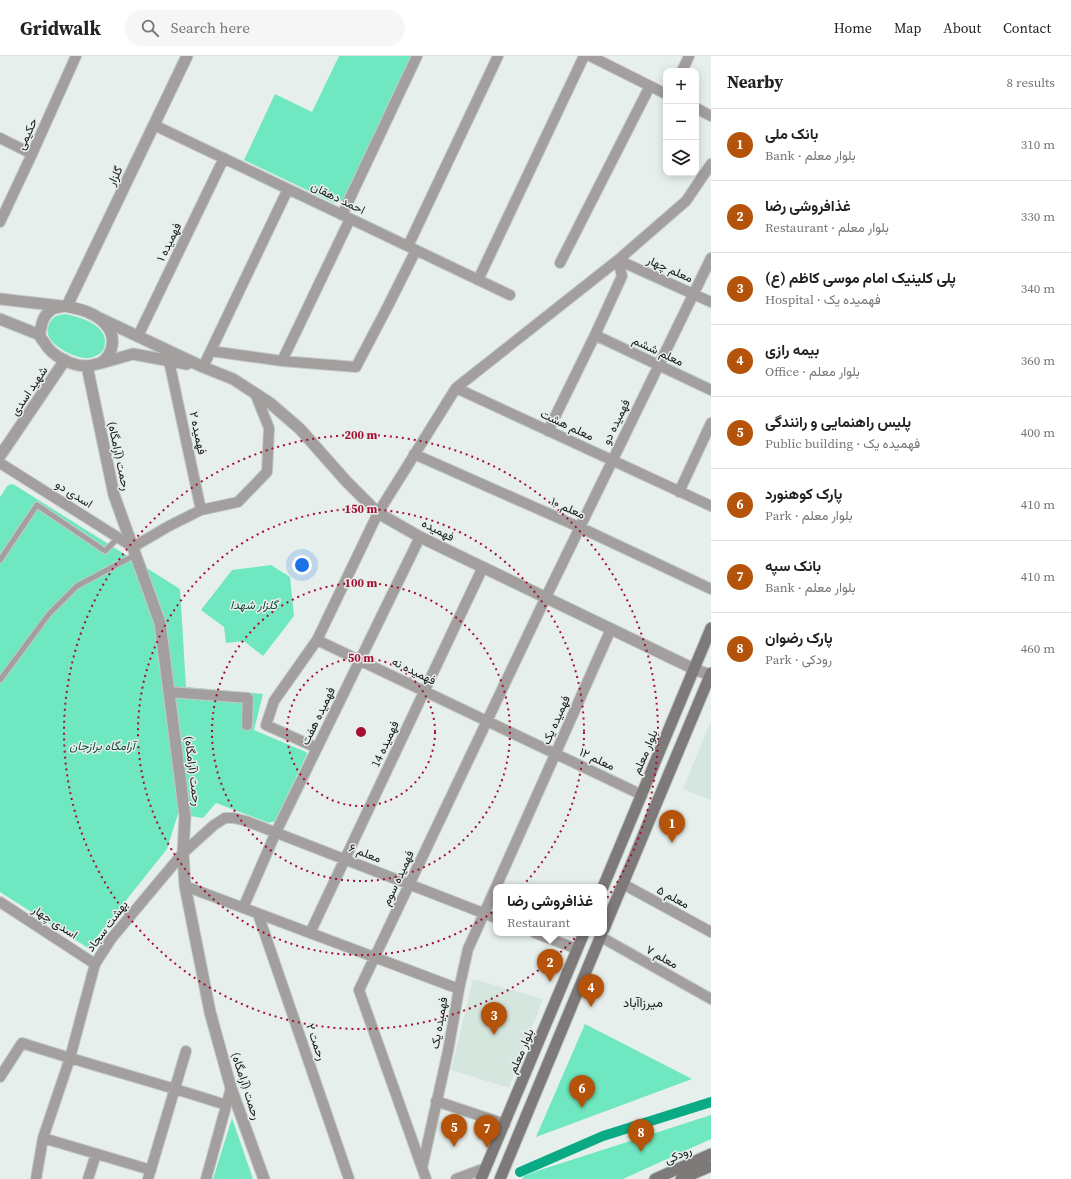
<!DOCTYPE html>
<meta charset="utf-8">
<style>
body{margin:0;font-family:"Source Serif 4",Vazirmatn,serif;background:#f6f6f6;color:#222}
.controls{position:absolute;right:12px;top:12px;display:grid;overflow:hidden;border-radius:8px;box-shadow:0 2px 10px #0003}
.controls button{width:36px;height:36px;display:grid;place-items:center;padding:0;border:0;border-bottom:1px solid #e0e0e0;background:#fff;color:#222;font:20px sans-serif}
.you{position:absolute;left:302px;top:509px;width:14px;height:14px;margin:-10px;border:3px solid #fff;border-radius:50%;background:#1a73e8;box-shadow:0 0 0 6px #1a73e833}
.badge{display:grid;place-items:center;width:26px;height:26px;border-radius:50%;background:#b45309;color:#fff;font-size:13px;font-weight:700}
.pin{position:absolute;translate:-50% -33px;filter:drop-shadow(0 1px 2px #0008)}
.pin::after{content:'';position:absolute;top:21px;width:14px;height:12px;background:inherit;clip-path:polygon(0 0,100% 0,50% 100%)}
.popup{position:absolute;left:493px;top:828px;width:114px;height:52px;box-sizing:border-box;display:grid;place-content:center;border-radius:8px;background:#fff;filter:drop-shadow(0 1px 3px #0005);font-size:13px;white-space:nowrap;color:#767676}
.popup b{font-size:15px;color:#222}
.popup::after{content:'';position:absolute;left:50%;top:100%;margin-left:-8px;border:8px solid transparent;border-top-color:#fff}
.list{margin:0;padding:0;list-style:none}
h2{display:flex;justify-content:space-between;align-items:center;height:52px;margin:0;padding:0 16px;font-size:17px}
h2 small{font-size:13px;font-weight:400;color:#767676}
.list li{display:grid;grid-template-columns:26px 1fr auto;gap:12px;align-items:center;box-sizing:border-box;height:72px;padding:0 16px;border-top:1px solid #e0e0e0}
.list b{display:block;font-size:15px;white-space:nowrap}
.list p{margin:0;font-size:13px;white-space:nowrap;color:#767676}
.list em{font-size:13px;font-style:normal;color:#767676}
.icon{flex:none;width:22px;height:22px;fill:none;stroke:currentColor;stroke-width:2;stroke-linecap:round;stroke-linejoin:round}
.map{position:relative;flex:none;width:711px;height:1123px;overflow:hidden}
header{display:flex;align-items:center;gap:24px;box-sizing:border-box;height:56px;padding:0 20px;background:#fff;border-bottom:1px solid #e0e0e0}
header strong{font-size:19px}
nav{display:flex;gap:22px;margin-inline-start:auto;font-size:14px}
.search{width:280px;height:36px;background:#f6f6f6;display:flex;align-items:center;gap:10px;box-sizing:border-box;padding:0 14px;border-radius:22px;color:#767676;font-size:15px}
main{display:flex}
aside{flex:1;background:#fff}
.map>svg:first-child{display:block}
</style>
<header>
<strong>Gridwalk</strong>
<div class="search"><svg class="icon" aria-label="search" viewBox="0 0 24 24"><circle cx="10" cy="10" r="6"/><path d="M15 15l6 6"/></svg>Search here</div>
<nav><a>Home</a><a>Map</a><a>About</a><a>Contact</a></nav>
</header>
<main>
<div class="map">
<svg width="711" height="1123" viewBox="0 0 711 1123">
<rect width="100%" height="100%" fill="#e7efec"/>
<!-- built -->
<path fill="#d5e6df" d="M711,664V744L683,733Z
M473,923L543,943L509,1032L451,1014Z"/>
<!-- green -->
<path fill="#6fe7c0" d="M339,0H411L343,144L334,147L244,104L275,38L312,56Z
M65,258C81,261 111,270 104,292C102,298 96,300 90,302C78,304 51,291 48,278C47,277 48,272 48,272C49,267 52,262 56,260C59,259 63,258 65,258Z
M13,428L180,533L186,631L263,638L254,674L306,696L307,698L275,765L269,767L216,747L203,762L178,758L167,793L88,892L0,836V441L8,429Z
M271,509L290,521L294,560L263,600L244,585L226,587L224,571L201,554L232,514Z
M585,968L692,1023L536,1081Z
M711,1059V1083L623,1123H522L524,1120L537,1115Z
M232,1062L253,1123H213Z"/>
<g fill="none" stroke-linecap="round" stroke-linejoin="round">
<!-- canal -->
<path stroke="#09aa84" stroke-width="10" d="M520,1116L603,1080L711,1046"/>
<!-- service casing -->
<g stroke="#c2c9c6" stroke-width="7">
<path id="service" d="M0,504L37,449L105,495L118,482
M0,624L49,558L77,530L135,499"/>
</g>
<!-- minor casing -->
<g stroke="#c2c9c6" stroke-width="12">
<path id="minor" d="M590,0L666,38
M682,15L689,0
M696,52L711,60
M154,69L510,239
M0,82L32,98
M342,159L417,0
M0,166L32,98L76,0
M408,190L498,0
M618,204L711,246
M560,207L650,30
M478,224L584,0
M595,279L711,334
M138,280L224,102
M211,295L282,305L356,311L388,250L416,194
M169,305L201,454
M282,305L350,163
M203,311L288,133
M456,332L711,450
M548,375L595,279L622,220L618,204
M414,398L579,471L711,533
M0,407L133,491L169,470L201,454L238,446L267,416L269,372L255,337
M679,436L711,367
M169,636L248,642L247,669
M317,692L266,669L274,645L317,584
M642,739L317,584L378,457L456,332L618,204L686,145L711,108
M623,828L711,876
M185,830L459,933
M496,831L611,573
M0,846L95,908
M243,852L276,776L420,481
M258,858L349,1123
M310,877L483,511
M535,877L577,893
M601,881L711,943
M0,1021L22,987C90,1009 159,1027 226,1049
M436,1045L505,1068
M43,1082L151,1114
M422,1112L448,995L459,933L468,893L496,831
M36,1123L43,1082L70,1002L95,908L111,883L183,797L214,769L225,762H234L246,765L496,862
M88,1123L96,1098
M148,1123L186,995
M206,1123L231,1032
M426,1123L359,934L546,541L711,202
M456,1123L486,1112"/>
</g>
<!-- tertiary casing -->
<g stroke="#c2c9c6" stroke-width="13">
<path id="tertiary" d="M0,243L61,250
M65,250C80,253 97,257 106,269C116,280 114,297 102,306C100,308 96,308 93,309C76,313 52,301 44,286C42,284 40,281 40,278C40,276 40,274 41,272C42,265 45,258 51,254C54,251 61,251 65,250Z
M67,250L187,0
M97,261L203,311L233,323L270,347L300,373L346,425L378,457L420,481L694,613L710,619
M0,263L40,279
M101,307L133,298L187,308
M87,310L114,439L160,567L185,760L183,797L185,830L210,956L231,1032L264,1123
M0,400L65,304"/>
</g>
<!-- secondary casing -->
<g stroke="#c2c9c6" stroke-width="13">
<path id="secondary" d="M603,831L711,572
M604,873L711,617
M481,1123L584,877
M500,1123L602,877
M655,1123L711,1098
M681,1123L711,1110"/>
</g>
<!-- service -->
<use href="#service" stroke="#a39f9f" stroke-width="5"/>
<!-- minor -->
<use href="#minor" stroke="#a39f9f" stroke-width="10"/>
<!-- tertiary -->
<use href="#tertiary" stroke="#a39f9f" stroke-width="11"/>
<!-- secondary -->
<use href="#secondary" stroke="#7f7a7a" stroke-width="11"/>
</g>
<!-- distance rings -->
<g fill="none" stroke="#a70f32" stroke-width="2" stroke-dasharray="2 4">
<circle cx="361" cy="676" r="74"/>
<circle cx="361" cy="676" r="149"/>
<circle cx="361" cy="676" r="223"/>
<circle cx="361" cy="676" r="297"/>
</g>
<g text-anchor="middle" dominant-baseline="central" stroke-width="3" stroke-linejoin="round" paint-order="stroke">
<!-- street labels -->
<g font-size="12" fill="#171a19" stroke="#e7efec">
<text transform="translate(27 78) rotate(-66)">حکیمی</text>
<text transform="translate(115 120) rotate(-64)">گلزار</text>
<text transform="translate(338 142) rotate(26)">احمد دهقان</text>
<text transform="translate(169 186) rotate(-64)">فهمیده ۱</text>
<text transform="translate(670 213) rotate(24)">معلم چهار</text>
<text transform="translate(658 295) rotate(25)">معلم ششم</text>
<text transform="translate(29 335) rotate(-56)">شهید اسدی</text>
<text transform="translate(616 366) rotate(-64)">فهمیده دو</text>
<text transform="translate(567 369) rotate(25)">معلم هشت</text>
<text transform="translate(198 377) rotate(78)">فهمیده ۲</text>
<text transform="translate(119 400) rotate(78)">رحمت (آرامگاه)</text>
<text transform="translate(74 438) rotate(32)">اسدی دو</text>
<text transform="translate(568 452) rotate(24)">معلم ۱۰</text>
<text transform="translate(438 474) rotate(27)">فهمیده</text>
<text transform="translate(414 615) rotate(26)">فهمیده نه</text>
<text transform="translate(318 660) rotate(-64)">فهمیده هفت</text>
<text transform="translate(556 664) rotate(-66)">فهمیده یک</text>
<text transform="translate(385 688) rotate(-65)">فهمیده 14</text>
<text transform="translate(645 696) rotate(-67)">بلوار معلم</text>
<text transform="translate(597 703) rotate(25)">معلم ۱۲</text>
<text transform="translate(193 715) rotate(83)">رحمت (آرامگاه)</text>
<text transform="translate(365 797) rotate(21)">معلم ۶</text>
<text transform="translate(398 822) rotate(-65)">فهمیده سوم</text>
<text transform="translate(673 841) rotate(28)">معلم ۵</text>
<text transform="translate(55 866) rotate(33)">اسدی چهار</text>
<text transform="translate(107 870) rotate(-53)">بهشت سجاد</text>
<text transform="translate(662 901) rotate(29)">معلم ۷</text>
<text transform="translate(439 967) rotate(-80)">فهمیده یک</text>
<text transform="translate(316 986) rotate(71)">رحمت ۲</text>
<text transform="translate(521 995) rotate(-67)">بلوار معلم</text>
<text transform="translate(246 1030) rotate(72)">رحمت (آرامگاه)</text>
<text transform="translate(678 1099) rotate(-24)">رودکی</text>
</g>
<!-- park labels -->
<g font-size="12" font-style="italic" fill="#124939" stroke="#e7efec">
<text x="254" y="549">گلزار شهدا</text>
<text x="102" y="690">آرامگاه برازجان</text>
</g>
<!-- neighbourhood labels -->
<g font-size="13" fill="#171a19" stroke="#e7efec">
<text x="643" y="946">میرزاآباد</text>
</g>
</g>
<circle cx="361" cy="676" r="6" fill="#a70f32" stroke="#e7efec" stroke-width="2"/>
<g font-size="12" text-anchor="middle" font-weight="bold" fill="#a70f32" stroke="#e7efec" stroke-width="3" stroke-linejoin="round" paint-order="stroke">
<text x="361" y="383">200 m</text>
<text x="361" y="457">150 m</text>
<text x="361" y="531">100 m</text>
<text x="361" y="606">50 m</text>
</g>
</svg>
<div class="controls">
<button>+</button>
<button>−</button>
<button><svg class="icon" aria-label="layers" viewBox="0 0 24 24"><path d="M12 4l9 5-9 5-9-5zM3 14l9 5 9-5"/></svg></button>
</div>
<div class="you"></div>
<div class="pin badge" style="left:672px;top:787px">1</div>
<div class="pin badge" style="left:550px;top:926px">2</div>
<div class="popup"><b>غذافروشی رضا</b>Restaurant</div>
<div class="pin badge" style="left:494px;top:979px">3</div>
<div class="pin badge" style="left:591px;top:951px">4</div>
<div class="pin badge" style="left:454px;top:1091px">5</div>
<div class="pin badge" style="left:582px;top:1052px">6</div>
<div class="pin badge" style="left:487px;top:1092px">7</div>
<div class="pin badge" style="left:641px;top:1096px">8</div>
</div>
<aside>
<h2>Nearby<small>8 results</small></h2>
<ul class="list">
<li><span class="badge">1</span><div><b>بانک ملی</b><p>Bank · بلوار معلم</p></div><em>310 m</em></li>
<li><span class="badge">2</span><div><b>غذافروشی رضا</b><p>Restaurant · بلوار معلم</p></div><em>330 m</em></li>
<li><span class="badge">3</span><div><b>پلی کلینیک امام موسی کاظم (ع)</b><p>Hospital · فهمیده یک</p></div><em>340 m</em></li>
<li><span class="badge">4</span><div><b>بیمه رازی</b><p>Office · بلوار معلم</p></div><em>360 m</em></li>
<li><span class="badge">5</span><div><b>پلیس راهنمایی و رانندگی</b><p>Public building · فهمیده یک</p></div><em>400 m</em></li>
<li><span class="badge">6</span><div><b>پارک کوهنورد</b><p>Park · بلوار معلم</p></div><em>410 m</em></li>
<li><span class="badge">7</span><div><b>بانک سپه</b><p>Bank · بلوار معلم</p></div><em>410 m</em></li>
<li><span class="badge">8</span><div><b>پارک رضوان</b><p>Park · رودکی</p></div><em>460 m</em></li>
</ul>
</aside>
</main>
